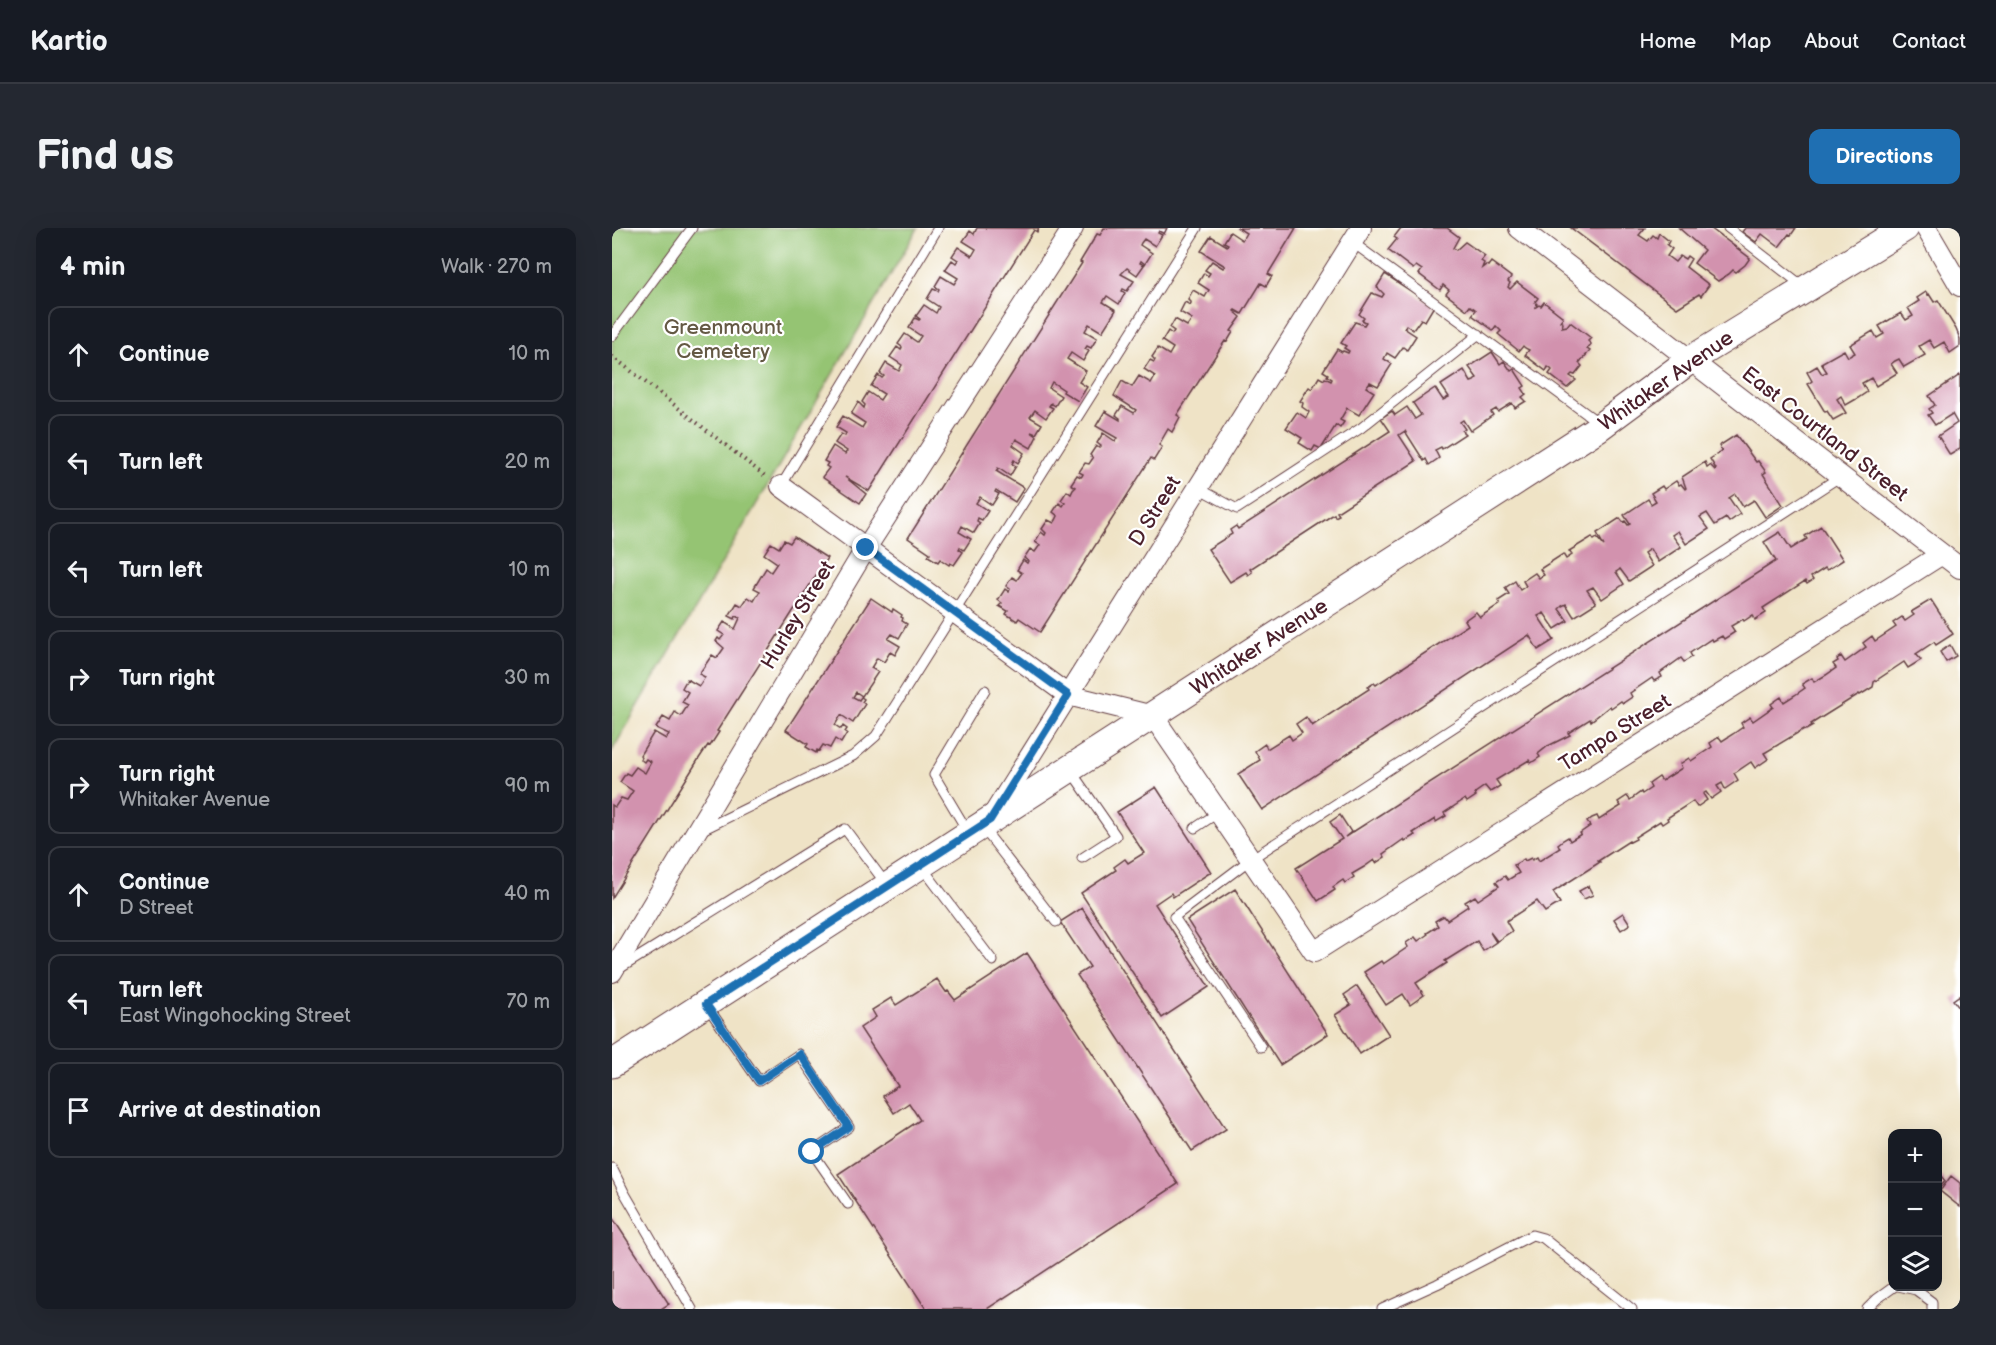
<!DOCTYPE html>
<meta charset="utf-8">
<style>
body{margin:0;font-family:"Balsamiq Sans",sans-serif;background:#242831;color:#f1f3f6}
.controls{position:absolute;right:18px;bottom:18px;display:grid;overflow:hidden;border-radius:12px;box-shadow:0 6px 24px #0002}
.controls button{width:54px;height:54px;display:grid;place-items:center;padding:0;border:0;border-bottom:2px solid #363941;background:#171b24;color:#f1f3f6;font:30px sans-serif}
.stop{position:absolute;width:18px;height:18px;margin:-14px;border:4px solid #1f6fb2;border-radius:50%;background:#fff}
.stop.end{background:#1f6fb2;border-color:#fff;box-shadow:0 2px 6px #0008}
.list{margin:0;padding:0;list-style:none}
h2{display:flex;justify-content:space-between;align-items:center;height:78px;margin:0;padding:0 24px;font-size:26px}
h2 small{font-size:20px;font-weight:400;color:#9ea1a6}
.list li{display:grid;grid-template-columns:39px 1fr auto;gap:18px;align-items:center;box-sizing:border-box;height:96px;margin:0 12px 12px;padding:0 12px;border:2px solid #363941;border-radius:12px}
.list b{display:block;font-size:22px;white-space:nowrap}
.list p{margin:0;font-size:20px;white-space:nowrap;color:#9ea1a6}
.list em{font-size:20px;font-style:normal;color:#9ea1a6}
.icon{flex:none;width:33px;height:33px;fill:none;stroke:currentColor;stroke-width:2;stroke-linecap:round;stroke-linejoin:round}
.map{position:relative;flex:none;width:1348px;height:1081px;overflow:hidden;border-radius:12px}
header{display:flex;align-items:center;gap:36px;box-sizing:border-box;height:84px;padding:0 30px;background:#171b24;border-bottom:2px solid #363941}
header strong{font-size:28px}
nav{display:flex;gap:33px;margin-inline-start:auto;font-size:21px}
.intro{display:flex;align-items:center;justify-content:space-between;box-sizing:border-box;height:144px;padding:0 36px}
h1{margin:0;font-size:42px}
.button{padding:15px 27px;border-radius:12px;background:#1f6fb2;color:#fff;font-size:21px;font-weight:700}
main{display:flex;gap:36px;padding:0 36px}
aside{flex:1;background:#171b24;border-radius:12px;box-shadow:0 6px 24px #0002}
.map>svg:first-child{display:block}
</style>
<header>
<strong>Kartio</strong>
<nav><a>Home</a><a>Map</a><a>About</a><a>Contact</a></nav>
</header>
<div class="intro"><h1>Find us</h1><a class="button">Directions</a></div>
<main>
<aside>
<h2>4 min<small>Walk · 270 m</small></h2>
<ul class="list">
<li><svg class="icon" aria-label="ahead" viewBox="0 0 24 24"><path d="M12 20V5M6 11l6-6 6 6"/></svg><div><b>Continue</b></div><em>10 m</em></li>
<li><svg class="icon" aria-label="left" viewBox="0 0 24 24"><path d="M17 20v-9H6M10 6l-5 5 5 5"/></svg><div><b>Turn left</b></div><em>20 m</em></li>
<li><svg class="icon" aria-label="left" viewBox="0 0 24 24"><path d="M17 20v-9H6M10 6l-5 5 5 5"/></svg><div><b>Turn left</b></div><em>10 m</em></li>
<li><svg class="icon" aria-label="right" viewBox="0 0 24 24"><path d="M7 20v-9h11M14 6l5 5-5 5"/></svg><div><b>Turn right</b></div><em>30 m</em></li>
<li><svg class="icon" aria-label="right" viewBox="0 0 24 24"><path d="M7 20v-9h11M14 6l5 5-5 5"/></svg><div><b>Turn right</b><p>Whitaker Avenue</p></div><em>90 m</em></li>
<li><svg class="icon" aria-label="ahead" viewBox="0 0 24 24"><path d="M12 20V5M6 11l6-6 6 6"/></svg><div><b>Continue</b><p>D Street</p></div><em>40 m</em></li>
<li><svg class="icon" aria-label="left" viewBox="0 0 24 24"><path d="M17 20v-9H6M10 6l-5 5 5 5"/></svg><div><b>Turn left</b><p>East Wingohocking Street</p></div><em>70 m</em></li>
<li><svg class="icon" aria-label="arrive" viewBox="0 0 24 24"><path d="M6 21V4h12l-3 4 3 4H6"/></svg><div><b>Arrive at destination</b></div></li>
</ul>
</aside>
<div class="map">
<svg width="1348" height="1081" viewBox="0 0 1348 1081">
<rect width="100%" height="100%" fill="#fff"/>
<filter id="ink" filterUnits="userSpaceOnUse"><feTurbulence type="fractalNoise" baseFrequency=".0167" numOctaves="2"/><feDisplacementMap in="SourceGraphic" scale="12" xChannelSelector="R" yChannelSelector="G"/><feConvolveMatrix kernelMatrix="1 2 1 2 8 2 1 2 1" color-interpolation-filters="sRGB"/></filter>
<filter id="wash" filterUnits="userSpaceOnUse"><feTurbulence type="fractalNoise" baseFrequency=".008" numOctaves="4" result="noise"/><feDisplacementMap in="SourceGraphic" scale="24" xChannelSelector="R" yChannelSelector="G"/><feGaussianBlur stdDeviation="1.35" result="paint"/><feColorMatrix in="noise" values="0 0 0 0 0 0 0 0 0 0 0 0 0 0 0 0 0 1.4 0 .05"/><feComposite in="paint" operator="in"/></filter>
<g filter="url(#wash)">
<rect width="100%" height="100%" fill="#efe3c6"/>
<!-- green -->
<path fill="#95c473" stroke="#70724f" stroke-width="1.5" d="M0,0H306L0,523Z"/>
<g id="blocks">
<!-- building -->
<path fill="#d292ae" d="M365,0H427L425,4L422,2L257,263L233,249L254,266L248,275L210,249L217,240L214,238L216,235L212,233L221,218L233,226L235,223L223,215L229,206L233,208L234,205L224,199L231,188L250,200L253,195L239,186L246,174L252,180L253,177L250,174L256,164L268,172L272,166L259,158L266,147L270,150L272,148L268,145L274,135L287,143L290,137L278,129L285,119L289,122L290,119L286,116L293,106L305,114L309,108L297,100L303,90L307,92L308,91L304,88L312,77L324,85L327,79L315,71L321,61L326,63L327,61L323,58L329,48L342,56L346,50L333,42L340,32L344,35L346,32L340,28L346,19L360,28L364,21L351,13L358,3L362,6Z
M492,0H555L552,6L547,3L546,5L550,7L543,18L532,11L529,15L528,17L540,25L533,36L529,33L528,35L532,37L525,47L515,40L509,46L522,53L515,63L511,61L510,63L513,65L507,76L495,68L491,74L504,82L490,104L477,96L473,103L485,110L479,120L475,118L473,121L477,123L471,133L459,125L455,131L474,143L467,154L475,159L466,173L451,164L452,162L440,154L437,160L449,168L443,178L439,175L437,178L441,180L434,190L423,182L418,189L430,196L424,206L419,204L425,208L419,220L404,211L401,217L412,225L406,235L402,232L400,236L404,238L398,248L386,240L384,243L412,260L403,274L384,262L383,264L387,266L380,277L368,269L364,275L376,283L370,292L366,290L365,293L368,295L362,305L350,298L347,304L359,311L352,322L348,319L347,321L351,324L342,337L338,335L337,337L328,331L326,334L316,328L318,325L296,310L470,35L468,34L485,6L488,7Z
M626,0H684L656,46L660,48L654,58L649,55L630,86L623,82L622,83L629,89L619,103L621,104L615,114L613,113L611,116L565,187L568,189L560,204L556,201L548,215L547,217L550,219L542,232L539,230L428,404L407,390L405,393L394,386L396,383L387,378L390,375L386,372L393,361L397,364L398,361L394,358L400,349L405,352L407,349L410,345L405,342L411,332L415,335L416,333L412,330L418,321L423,324L428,317L423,314L429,304L433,307L434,305L430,301L436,292L442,295L444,292L446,288L441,284L447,275L451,278L453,275L449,272L455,263L459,266L461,262L464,259L459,256L465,247L469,249L470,248L471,246L467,244L473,235L477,236L481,230L478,227L484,218L487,220L489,218L485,215L491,205L503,213L505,210L484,198L493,183L508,192V190L504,187L510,178L522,185L524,182L502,168L510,153L520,159L527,148L539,155L543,148L532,141L538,132L542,134L543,132L540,129L546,120L557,127L561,120L550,113L556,103L560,106L562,103L558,100L563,91L575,98L580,91L568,84L573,74L578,77L579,75V74L576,71L581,62L593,69L597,62L586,55L592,45L596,48L598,45L593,42L600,33L611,40L613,38L589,23L599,8L615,18L616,16L612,14L618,4L630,12L634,5Z
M789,0H835L847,9L841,20L844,22L853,14L873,28L869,33L872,35L870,40L874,37L876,38L879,34L899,49L896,53L898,55L896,59L898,61L905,54L926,70L923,74L925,76L924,79L927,77L929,78L932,74L951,89L948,93L951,95L950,99L955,98L958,94L979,110L976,113L979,116L975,121L978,123L967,135L970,138L963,147L960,146L958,148L964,152L955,160L937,146L940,142L939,141L936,139L934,143L913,127L917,122L913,120L911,118L907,123L886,106L889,103L884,98L881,102L860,87L864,82L860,79L858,78L855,82L834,66L837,62L831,57L828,62L807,46L810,42L804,38L801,41L776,22L785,11L782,9Z
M959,0H1033L1027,7L1036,13L1041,7L1045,10L1047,5L1057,13L1055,17L1060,21L1055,28L1063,34L1068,28L1073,31L1075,28L1079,31L1074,39L1097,57L1089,68L1087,66L1065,80Z
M1067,0H1098L1138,30L1133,37L1124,44L1121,42L1117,46L1106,53L1082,35L1092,22Z
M1133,0H1184L1179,7L1177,6L1167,19L1150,6L1144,14L1130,4Z
M773,46L822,78L813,93L809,91L801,102L794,97L792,100L804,108L795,122L791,119L783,130L775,125L772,131L780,136L766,158L758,154L754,159L762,164L747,187L735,180L728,192L732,194L728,200L724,197L709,221L703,218L700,223L687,215L690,210L674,200L685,184L694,190L697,184L690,179L691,175L688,173L697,159L700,161L707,149L712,152L713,150L719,153L720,151L715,148L716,146L711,143L725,121L730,124L731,123L736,125L737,123L732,120L734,118L729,115L743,94L752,97L754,94L750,92L752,90L747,86L760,65L770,69L772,66L765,59Z
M1314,64L1316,67L1317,66L1322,74L1326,72L1344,101L1348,111V118L1338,125L1332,114L1322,120L1317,112L1307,118L1313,127L1292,139L1287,131L1283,133L1279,136L1285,145L1264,158L1259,150L1250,155L1255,164L1246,170L1234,177L1229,168L1225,171L1234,185L1221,192L1215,183L1213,184L1196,156L1200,153L1195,144L1205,138L1210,146L1215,144L1209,135L1232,122L1236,129L1243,125L1238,117L1261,103L1265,110L1272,106L1267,98L1289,85L1294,92L1301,88L1296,80L1307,73L1305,70Z
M880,124L888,136L892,133L899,143L902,141L913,158L910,160L914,166L910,169L914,173L903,180L900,175L886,184L884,181L879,184L881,187L858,203L851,192L848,194L853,201L850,203L853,206L830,221L829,219L823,222L827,230L817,237L814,231L812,233L793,203L787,207L804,233L725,284L727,287L723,289L722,286L638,341L640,344L636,347L634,344L618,354L596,321L620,306L618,302L624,298L626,301L778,203L769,190L780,183L783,187L795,179L803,191L809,187L801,175L823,160L831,172L837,169L829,157L852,142L859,154L862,153L865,150L857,139Z
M1348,147V221L1338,227L1326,208L1345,195L1340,186L1323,197L1316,187L1320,185L1317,181L1323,177L1317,168Z
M1124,207L1144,234L1146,233L1154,244L1151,246L1171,277L1153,289L1142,272L1131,279L1123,266L1117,270L1128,286L1117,294L1114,290L1103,297L1095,285L1088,289L1097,301L1074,316L1066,303L1060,307L1069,319L1046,334L1038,321L1032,325L1040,338L1017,353L1008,341L1007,342L1004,344L1012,356L990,371L981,359L975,362L984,375L962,389L954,376L950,378L947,381L956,393L943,401L932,385L926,388L942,412L926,422L917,407L650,582L626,546L648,532L643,523L653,516L655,521L677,507L680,512L690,505L684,496L694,489L700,498L757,461L756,459L762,455L764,457L856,397L853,392L864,384L868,389L888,376L886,373L897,366L893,360L903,353L908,362L914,358L911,353L923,345L927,350L930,348L932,347L928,341L951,326L954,331L960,327L957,323L980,309L982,312L985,310L992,318L985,305L1008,290L1011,294L1013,293L1016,297L1018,296L1012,287L1036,271L1039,276L1044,273L1039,265L1050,258L1052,261L1064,253L1067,257L1069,256L1073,261L1074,260L1070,249L1093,234L1095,239L1098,237L1103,242L1104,241L1098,231L1110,223L1107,218Z
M1209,298L1231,332L1215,342L1213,340L1199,349L1201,352L1195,356L1193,353L1151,380L1154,385L1143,392L1141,387L1132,393L1131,391L1119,398L1123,404L1112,411L1110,408L1101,413L1099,411L1078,425L1080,429L1072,434L1069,430L1048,445L1050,449L1042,453L1040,450L1018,465L1020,469L1011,475L1009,473L999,480L998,478L979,493L978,491L956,505L958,507L936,518L926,526L928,529L919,535L917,532L884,552L888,558L878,564L873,558L863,565L864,568L855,574L853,571L832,585L834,588L824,594L823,591L801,605L803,607L793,613L792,611L771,626L773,629L764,635L762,632L752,639L740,646L742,649L733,655L731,652L721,659L723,662L706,673L684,640L730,611L718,594L728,587L739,604L733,609L1164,333L1152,314L1168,304L1179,321L1195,311L1193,308Z
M182,309L215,330L105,503L107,504L98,518L96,517L86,532L0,670V577L3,579L9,570L15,572L21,563L8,554L14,545L18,547L24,539L33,545L39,534L34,531L32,534L28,531L29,529L28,527L42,504L54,511L57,506L44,500L51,489L58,493L63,484L69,488L76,477L70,474L76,464L70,460L75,451L87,458L93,449L87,446L100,427L105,430L112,420L104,413L106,410L108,412L112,407L106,403L112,394L123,401L128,390L124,388L123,391L117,388L125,375L130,378L136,369L142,373L148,363L142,360L154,340L159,344L165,335L152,326L159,315L167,320L172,312L178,315Z
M259,370L280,384L281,381L290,387L289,389L291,390L290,393L295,396L287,410L280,406L276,411L288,418L283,427L278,424L272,434L265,430L259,440L266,444L250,468L244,464L241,469L247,472L249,469L252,471L250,474L253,476L241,495L229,487L223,497L229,501L231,498L235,501L233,504L235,505L229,515L223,511L218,520L211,517L207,523L205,522L204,525L194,519L196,516L174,502Z
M1319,372L1341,406L1324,417L1322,414L1304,426L1309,432L1296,440L1292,434L1262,454L1261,459L1248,467L1247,466L1199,496L1201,498L1194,502L1192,501L1154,524L1152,525L1156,531L1143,540L1139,534L1124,544L1122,545L1126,552L1113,561L1110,555L1105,558L1109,564L1099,571L1094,564L1091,566L1095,572L1085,579L1081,573L1055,590L1056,592L1050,596L1048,593L1023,609L1024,611L1018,614L1017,613L986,633L988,634L941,664L948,675L933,684L925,673L894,693L900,703L885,713L878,704L884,714L871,723L865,713L833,733L835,735L804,755L812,767L798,777L791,766L774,777L752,744L769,733L771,736L796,719L794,715L803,709L806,713L816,706L815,705L826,698L823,693L828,690L832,688L835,692L856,678L853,674L863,668L866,672L887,658L884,654L893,648L896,652L907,645L902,637L912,631L913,633L919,630L920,632L925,629L927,633L948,620L946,616L951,612L956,609L958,613L969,606L968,605L978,598L975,594L980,590L985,588L987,592L1009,578L1006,574L1015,568L1018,572L1029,564L1030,566L1039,560L1037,556L1047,549L1050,553L1070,540L1068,536L1077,530L1079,533L1100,519L1098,515L1107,509L1110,513L1121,506L1131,499L1129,495L1138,489L1141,493L1161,479L1159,476L1169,469L1172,474L1183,467L1193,460L1190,456L1200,450L1202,454L1214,447L1224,440L1221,436L1226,433L1225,431L1229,428L1233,434L1254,419L1251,415L1260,408L1263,413L1284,399L1281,395L1290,389L1293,393L1302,387L1299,384Z
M1338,417L1344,428L1334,434L1328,424Z
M544,559L599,644L561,669L559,665L543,676L597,759L550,790L469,665L504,642L502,639L513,631L516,635L532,625L505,584Z
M976,658L981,667L972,671L967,663Z
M623,661L716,806L668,837L575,692Z
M470,680L614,901L580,923L465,747L478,739L448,694Z
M1011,685L1018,696L1009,702L1002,691Z
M415,725L566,956L375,1081H314L226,946L308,892L297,875L282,885L271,868L286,858L248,800L264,789L260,782L279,770L284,777L325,751L334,764L336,763L343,772Z
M745,758L777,807L748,826L723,787L739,777L732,767Z
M1348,767V781L1341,772Z
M1326,944L1333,953L1326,962Z
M1339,948L1348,955V979L1328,963Z
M0,989L57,1076L49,1081H0Z"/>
</g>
</g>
<g filter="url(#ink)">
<use href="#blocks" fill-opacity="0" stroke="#633c42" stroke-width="1.5"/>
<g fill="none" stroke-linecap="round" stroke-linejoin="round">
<!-- service casing -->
<g stroke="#633c42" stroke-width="11">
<path id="service" d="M1116,0L1192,59
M740,14L987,195
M0,108L80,0
M169,258L326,0
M586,260L625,281L749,200L867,106
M459,543L504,608L470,630
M371,600L444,694
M583,600L607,584
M88,603L241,528L264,508L585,0
M356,604L322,547L373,462
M310,639L381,733
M7,741L233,601L274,656
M95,778L147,853L187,826L237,899L200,924L236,976
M649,819L562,689L639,631L1229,248
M0,940L12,964L80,1081
M1286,1058L1304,1062L1320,1074V1081
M770,1081L825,1056L920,1007L931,1010L1020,1081
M1255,1081L1265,1071L1283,1058"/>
</g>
<!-- minor casing -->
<g stroke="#633c42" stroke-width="22">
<path id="minor" d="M907,0L1348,340
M1314,0L1348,58
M169,258L456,467L541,488L702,724L1330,326
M381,587L749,0
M0,744L254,320L461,0"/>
</g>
<!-- secondary casing -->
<g stroke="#633c42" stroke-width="29">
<path id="secondary" d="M0,836L986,200L1078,132L1293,0"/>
</g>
<!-- path -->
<path stroke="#633c42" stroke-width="4" stroke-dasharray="1.5 4.5" stroke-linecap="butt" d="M0,128L153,248"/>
<!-- service -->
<use href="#service" stroke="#fff" stroke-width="9"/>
<!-- minor -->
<use href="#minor" stroke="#fff" stroke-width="20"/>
<!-- secondary -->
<use href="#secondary" stroke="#fff" stroke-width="27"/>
</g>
</g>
<g fill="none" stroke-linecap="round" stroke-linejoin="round" filter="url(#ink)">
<!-- route -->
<path stroke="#1f6fb2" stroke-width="8" d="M200,924L237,899L188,826L147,853L94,776L378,592L456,467L254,320"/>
</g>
<g text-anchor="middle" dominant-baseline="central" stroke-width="4.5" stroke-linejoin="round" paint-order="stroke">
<!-- park labels -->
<g font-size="21" fill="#645944" stroke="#fff">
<text x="111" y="99">Greenmount<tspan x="111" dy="24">Cemetery</tspan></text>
</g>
<!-- street labels -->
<g font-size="21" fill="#4a1f2b" stroke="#fff">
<text transform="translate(1054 153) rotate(-35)">Whitaker Avenue</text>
<text transform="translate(1213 206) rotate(38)">East Courtland Street</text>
<text transform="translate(543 283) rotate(-58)">D Street</text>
<text transform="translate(186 387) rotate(-59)">Hurley Street</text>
<text transform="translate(647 419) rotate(-33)">Whitaker Avenue</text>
<text transform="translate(1003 505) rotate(-32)">Tampa Street</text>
</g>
</g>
</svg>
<div class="controls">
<button>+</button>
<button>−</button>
<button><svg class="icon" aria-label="layers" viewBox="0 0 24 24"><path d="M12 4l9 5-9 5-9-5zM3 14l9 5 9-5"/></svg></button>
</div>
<div class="stop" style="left:200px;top:924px"></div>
<div class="stop end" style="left:254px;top:320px"></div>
</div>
</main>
